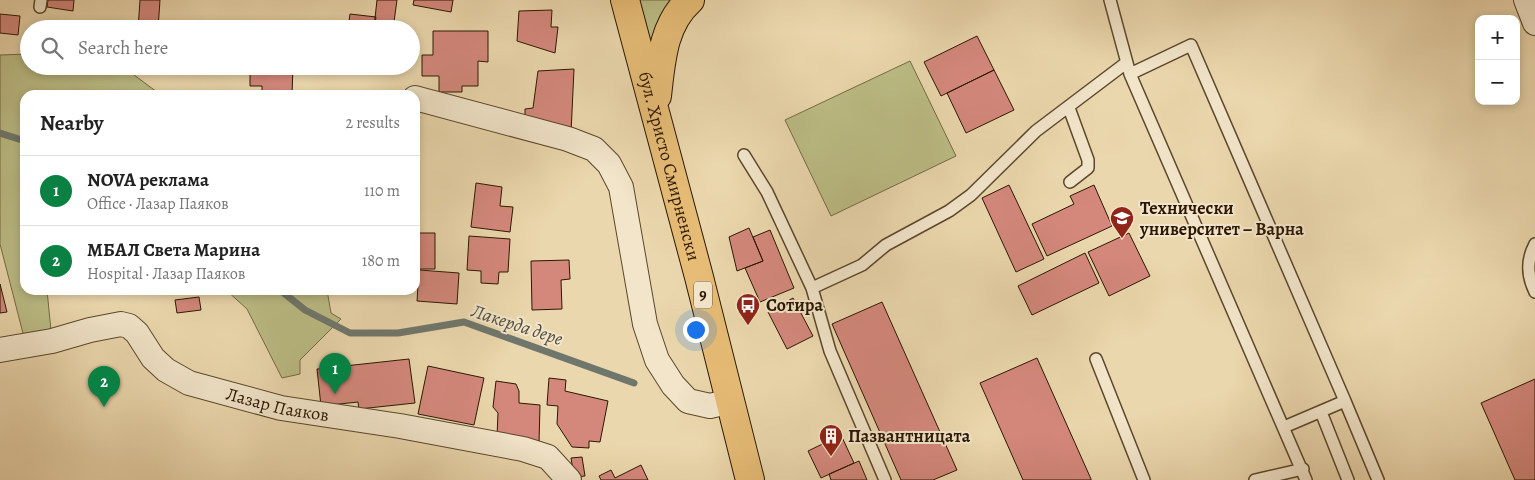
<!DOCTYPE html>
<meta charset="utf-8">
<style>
body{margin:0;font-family:Alegreya,serif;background:#f6f6f6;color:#222}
.controls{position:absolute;right:15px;top:15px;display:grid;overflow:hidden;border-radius:10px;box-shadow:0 2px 8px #0003}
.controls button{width:45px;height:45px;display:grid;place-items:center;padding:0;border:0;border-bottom:1px solid #e0e0e0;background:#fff;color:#222;font:25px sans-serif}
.you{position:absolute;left:695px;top:329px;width:18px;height:18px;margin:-12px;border:4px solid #fff;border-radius:50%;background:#1a73e8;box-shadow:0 0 0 8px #1a73e833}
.badge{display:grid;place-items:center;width:32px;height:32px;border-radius:50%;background:#0b8043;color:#fff;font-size:16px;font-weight:700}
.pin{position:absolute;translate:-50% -41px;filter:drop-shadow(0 1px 2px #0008)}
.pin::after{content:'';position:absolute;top:26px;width:18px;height:15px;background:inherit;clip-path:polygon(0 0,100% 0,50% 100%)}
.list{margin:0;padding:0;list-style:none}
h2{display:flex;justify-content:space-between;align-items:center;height:65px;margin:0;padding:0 20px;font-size:21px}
h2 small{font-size:16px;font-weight:400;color:#767676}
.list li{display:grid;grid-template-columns:32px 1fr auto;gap:15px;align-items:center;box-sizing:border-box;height:70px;padding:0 20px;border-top:1px solid #e0e0e0}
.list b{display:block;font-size:19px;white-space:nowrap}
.list p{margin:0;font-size:16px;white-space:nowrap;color:#767676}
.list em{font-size:16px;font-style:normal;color:#767676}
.icon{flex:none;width:28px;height:28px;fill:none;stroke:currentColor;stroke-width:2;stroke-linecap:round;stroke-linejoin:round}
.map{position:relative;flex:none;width:1535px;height:480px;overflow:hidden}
.search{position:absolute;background:#fff;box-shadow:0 2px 8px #0003;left:20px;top:20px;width:400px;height:55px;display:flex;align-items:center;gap:12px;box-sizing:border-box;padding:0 18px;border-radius:28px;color:#767676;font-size:19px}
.panel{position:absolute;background:#fff;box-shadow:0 2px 8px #0003;left:20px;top:90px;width:400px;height:205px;border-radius:15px}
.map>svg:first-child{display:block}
</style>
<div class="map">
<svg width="1535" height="480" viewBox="0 0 1535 480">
<rect width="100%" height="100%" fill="#ebd7ad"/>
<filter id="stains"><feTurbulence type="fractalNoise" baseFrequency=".004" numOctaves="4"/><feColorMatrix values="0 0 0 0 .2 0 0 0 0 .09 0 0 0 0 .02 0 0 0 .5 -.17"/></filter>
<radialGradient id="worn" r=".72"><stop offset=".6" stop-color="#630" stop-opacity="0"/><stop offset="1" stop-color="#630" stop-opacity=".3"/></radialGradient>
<!-- green -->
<path fill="#bcbd86" stroke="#746a43" d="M625,0H690L660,69Z
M29,54V66H122L161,95H25V290H47L52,341L26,345L0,244V55Z
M910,61L956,156L831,216L785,120Z
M226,290H327L331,313L341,319L300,360V374L282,378L247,309Z"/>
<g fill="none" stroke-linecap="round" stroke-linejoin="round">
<!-- stream -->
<path stroke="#6f776c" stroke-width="7" d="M0,133L25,141
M280,290L305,310L350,333H398L464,322L634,383"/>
</g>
<!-- building -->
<path fill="#d4887c" stroke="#2b1700" d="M48,0H74L73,11L47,7Z
M140,0H160L158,29H138Z
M377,0H397L393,29L374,27Z
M414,0H453L451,12L413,5Z
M552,10L551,27H558L555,53L517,41L519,11Z
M0,14L20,16L18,35L0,33Z
M350,14L376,17L374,29H348Z
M433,31H488V62L478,61V86H462V92H439V76H422V55H433Z
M977,36L994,70L941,96L924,62Z
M250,66H293L292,95L262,94V86H250Z
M574,69L571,133L525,116V109L533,108L538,71Z
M994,70L1014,110L966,133L947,93Z
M476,183L502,187L500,206L513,207L510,232L471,227Z
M1009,185L1044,259L1016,272L982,198Z
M1094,185L1112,226L1047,256L1032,224L1074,204L1070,196Z
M749,228L763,261L737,271L729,237Z
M770,230L794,288L760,302L745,268L763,261L753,237Z
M415,233H435V269H415Z
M1129,233L1150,276L1109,296L1088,252Z
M469,236L510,239L508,272H499L498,284L481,283V271L467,270Z
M1085,253L1099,283L1032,315L1018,286Z
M569,260L570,279L561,280L562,309L532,310L531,261Z
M419,270L459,273L457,304L417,301Z
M0,284L7,312L0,313Z
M199,297L201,310L177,313L175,300Z
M793,298L813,336L787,349L768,312Z
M882,302L957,470L933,480H901L832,324Z
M1037,358L1091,479V480H1023L980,383Z
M409,359L415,403L359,409L358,402L321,406L317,369Z
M428,366L484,378L474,425L418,414Z
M549,378L566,380L565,391L608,401L600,442L589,441V448L572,447L557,424L558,406L547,405Z
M1535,379V480H1515L1481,403Z
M496,381L516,384L519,391V403L540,405L539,443L497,436L498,413L493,407Z
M841,435L854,463L821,478L808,451Z
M582,457L585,476L574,477L571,458Z
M859,461L867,480H831L829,474Z
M641,465L648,480H601L599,476L611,470L615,478Z"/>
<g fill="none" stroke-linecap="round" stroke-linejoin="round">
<!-- service casing -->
<g stroke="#5b472b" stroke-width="14">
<path id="service" d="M1110,0L1130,74L1306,480
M40,7L41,0
M1130,74L1191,45L1345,401L1284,427
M1069,108L1088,160V168L1070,182
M744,155L767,192L812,288L830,351L885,480
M1535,244C1527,259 1527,276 1535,292
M812,288L862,265L886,245L949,211L971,195L1036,131L1126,63
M1096,359L1144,480
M1345,401L1378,480
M1321,412L1348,480
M1255,480L1303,469"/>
</g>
<!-- minor casing -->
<g stroke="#5b472b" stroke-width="26">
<g id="minor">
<path d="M1526,0L1535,23"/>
<path d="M415,98L568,139L594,149L609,164L621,187L645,324L657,360L673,385L688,401L710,406L731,401"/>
<path id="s1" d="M0,350L52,341L90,330L121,324L129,326L137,333L153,358L166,370L189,383L281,408L400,426L523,449L548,457L569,480"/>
</g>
</g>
<!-- primary casing -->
<g stroke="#2b1700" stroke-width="30">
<g id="primary">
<path id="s2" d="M625,0L699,277L750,480"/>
<path d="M657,96C661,61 663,24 690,0"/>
</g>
</g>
<!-- service -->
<use href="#service" stroke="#f2e5ca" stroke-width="11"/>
<!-- minor -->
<use href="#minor" stroke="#f2e5ca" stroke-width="24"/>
<!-- primary -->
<use href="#primary" stroke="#e6bc76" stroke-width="28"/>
</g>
<!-- icons -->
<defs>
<g id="university-pin" transform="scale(1.25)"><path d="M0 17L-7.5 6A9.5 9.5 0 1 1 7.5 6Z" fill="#8f2418" stroke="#f2e5ca"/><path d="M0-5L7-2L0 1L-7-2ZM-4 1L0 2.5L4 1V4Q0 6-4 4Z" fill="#fff"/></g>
<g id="bus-pin" transform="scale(1.25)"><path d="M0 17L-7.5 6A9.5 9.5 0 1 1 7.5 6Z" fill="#8f2418" stroke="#f2e5ca"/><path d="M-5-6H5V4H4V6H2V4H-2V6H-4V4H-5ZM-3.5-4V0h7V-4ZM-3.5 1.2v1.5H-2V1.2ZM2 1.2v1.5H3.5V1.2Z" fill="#fff"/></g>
<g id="building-pin" transform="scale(1.25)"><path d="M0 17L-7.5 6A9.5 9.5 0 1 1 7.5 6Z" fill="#8f2418" stroke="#f2e5ca"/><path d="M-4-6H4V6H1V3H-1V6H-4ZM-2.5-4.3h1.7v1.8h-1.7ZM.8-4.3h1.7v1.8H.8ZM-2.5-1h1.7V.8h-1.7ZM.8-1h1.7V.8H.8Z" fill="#fff"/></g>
</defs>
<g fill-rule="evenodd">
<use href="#university-pin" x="1122" y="218"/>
<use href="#bus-pin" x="748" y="305"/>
<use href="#building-pin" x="831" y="436"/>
</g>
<g text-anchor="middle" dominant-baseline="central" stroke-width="4" stroke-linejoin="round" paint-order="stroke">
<!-- shield labels -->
<rect fill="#f2e5ca" stroke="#67553d" stroke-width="1" x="694" y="281.5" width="18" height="27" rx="4"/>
<g font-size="16" font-weight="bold" fill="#2b1700">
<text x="703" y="295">9</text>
</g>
<!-- street labels -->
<g font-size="18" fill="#2b1700" stroke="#f2e5ca">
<text stroke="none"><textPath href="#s2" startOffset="172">бул. Христо Смирненски</textPath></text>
<text stroke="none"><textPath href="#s1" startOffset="308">Лазар Паяков</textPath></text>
</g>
<!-- poi labels -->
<g font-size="18" font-weight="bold" fill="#2b1700" stroke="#f2e5ca" text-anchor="start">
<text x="1140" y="208">Технически<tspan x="1140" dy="21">университет – Варна</tspan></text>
<text x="766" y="305">Сотира</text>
<text x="848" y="436">Пазвантницата</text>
</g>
<!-- water labels -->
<g font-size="19" font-style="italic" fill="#534f3f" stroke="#f2e5ca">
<text transform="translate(517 325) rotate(18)">Лакерда дере</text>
</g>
</g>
<rect width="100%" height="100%" filter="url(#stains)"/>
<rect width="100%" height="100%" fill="url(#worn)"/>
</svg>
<div class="controls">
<button>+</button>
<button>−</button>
</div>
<div class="you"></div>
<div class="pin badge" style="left:335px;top:394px">1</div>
<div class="pin badge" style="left:104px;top:407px">2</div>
<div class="search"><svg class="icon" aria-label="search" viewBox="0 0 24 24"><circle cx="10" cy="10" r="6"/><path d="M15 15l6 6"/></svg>Search here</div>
<section class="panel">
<h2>Nearby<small>2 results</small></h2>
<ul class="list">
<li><span class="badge">1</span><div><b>NOVA реклама</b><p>Office · Лазар Паяков</p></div><em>110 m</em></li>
<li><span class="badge">2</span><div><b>МБАЛ Света Марина</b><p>Hospital · Лазар Паяков</p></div><em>180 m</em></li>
</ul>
</section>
</div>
